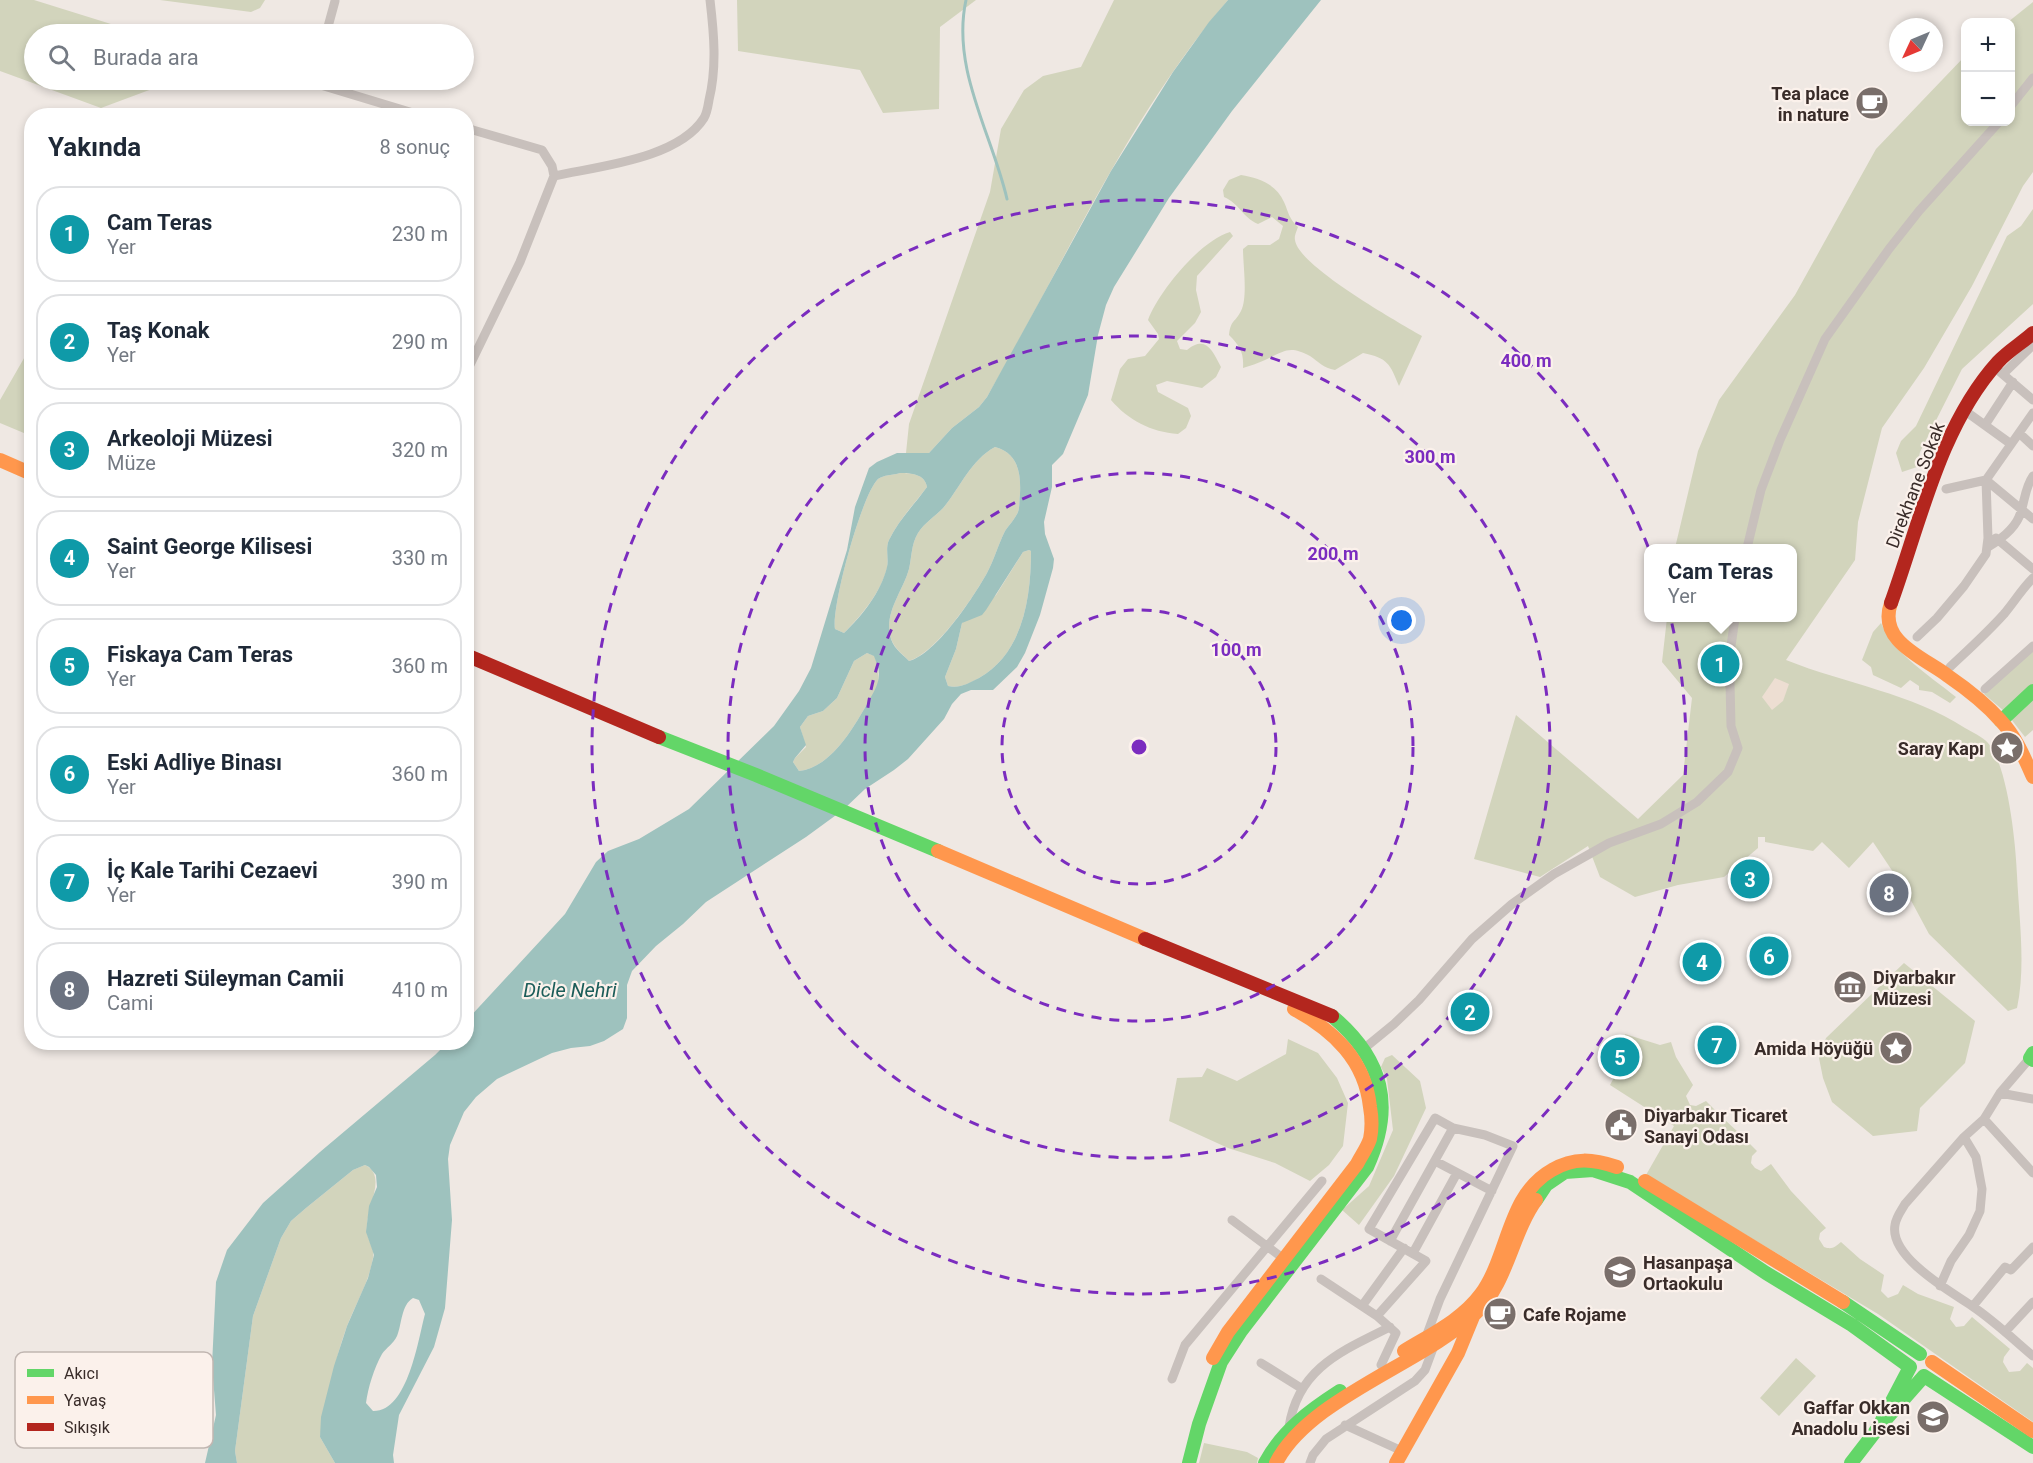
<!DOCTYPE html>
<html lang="tr">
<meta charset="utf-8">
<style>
body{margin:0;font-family:Roboto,sans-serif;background:#f2f2f3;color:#1f2937}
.controls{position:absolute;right:18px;top:18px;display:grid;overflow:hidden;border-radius:12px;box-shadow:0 3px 9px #0003}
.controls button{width:54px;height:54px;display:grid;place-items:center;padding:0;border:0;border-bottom:2px solid #e0e1e3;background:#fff;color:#1f2937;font:30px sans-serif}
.compass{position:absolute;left:1889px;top:18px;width:54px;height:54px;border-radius:50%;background:#fff;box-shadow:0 3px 9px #0003;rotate:226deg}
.you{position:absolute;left:1402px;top:621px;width:21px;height:21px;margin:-15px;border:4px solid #fff;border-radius:50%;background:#1a73e8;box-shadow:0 0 0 9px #1a73e833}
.badge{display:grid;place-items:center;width:39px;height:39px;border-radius:50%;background:#b45309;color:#fff;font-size:20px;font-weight:700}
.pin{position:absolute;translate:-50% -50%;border:3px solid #fff;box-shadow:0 2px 6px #0006}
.popup{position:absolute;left:1644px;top:544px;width:153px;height:78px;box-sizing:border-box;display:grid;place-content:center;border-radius:12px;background:#fff;filter:drop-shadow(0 2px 4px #0005);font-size:20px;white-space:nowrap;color:#747a83}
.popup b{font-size:22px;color:#1f2937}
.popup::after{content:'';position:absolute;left:50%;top:100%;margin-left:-12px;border:12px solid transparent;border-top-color:#fff}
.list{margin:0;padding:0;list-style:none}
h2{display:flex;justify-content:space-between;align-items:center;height:78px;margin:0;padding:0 24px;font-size:26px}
h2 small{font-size:20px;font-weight:400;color:#747a83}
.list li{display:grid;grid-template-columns:39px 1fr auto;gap:18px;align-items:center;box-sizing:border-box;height:96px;margin:0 12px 12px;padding:0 12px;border:2px solid #e0e1e3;border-radius:24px}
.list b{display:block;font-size:22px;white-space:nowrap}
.list p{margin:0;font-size:20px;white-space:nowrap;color:#747a83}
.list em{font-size:20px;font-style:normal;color:#747a83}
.icon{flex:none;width:33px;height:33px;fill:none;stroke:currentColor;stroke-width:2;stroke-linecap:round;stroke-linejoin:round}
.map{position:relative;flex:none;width:2033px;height:1463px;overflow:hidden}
.search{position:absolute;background:#fff;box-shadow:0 3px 9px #0003;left:24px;top:24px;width:450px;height:66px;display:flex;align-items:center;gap:15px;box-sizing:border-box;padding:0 21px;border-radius:33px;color:#747a83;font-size:22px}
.panel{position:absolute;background:#fff;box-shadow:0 3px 9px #0003;left:24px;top:108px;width:450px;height:942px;border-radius:24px}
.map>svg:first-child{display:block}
</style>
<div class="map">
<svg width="2033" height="1463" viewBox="0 0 2033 1463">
<rect width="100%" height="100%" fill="#efe8e3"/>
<!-- green -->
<path fill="#d2d4bc" d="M0,0H34L143,34H34V80H187L152,89L101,108L0,71Z
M160,0H265L260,8L251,12Z
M737,0H976L940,27L939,109L883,113L860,70L738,51Z
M1114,0H1228C1127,118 1064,264 987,397L979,407L952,428L929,453L916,455L906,453L909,424L990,192L1001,129L1024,90L1043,76L1081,67Z
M2033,2V172L2023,186L1972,286L1924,368L1882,428L1858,522L1855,560L1786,660C1846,684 1911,693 1965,728C1972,732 1983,737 1988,743C2008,765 2016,846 2017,875C2019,918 2026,966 2017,1008L2008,1011L1929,934L1907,893L1873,842L1849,868L1822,842L1813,851L1765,842V837H1758V848L1724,877L1678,885L1635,897L1600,877L1588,846L1540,877L1474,859L1516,715L1638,819L1683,775L1692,698L1662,662L1667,618H1792V548H1675L1698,451L1719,400L1795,295L1876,149L1965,56L1966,122H2010V22H2008Z
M1241,175C1259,178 1276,184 1284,202C1289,213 1288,217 1298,227C1297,230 1294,236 1295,240C1298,266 1398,322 1422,336L1399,386C1390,364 1388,358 1363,353L1335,370C1323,368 1319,362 1310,356C1289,345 1285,351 1265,360C1258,363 1250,366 1243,368C1244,353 1240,346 1229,335C1231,319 1235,323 1241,311C1248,297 1243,265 1243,249L1248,245H1270L1279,239L1283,226L1272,217L1258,224C1243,218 1239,203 1224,197L1223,190L1229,180Z
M2033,209V304L1962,369L1920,452L1917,467L1902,472L1896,453L1901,441L1916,426L2007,236L2021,226Z
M1230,232L1233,236L1197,276L1196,290L1201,312L1195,323L1177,341L1180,349L1187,350C1206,335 1212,350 1221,367L1216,377L1202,388L1167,381L1156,385L1158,392L1188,408L1191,416L1186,428L1178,434C1151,432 1128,420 1111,400L1120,369L1128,359L1145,356L1159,339L1158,334L1148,320C1159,291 1200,241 1230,232Z
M31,346V436L0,423V400Z
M995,447C1018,453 1021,473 1020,494C1019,499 1020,507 1018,512C1015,519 1009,525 1005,531C998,545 994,560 987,573C973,598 936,653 909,661C901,653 892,646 890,635C885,611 903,591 909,569C912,556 911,545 918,533C925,522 936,516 944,507C961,486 971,460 995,447Z
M900,473C911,473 925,474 927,487C914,504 898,521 889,540C885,548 889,559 887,568C881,592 861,616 844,633L835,629C831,607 862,494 878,479C883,475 894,475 900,473Z
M1029,550L1031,551C1031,598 1023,653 979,678C970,683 959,689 948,686L945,677L956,649L962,623L996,595L1023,552Z
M1881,623C1895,655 1929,675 1956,697L1950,703L1932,692L1919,690V686L1910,680L1901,688L1873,675L1871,667L1862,660L1873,632Z
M2033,650V685L2004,711L1984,694Z
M867,653L875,656C877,666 880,674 878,684C876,691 871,698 867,704C853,729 830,768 799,771L793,762L795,758L806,747L800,727L808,716L823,711L837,698L854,661Z
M2033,699V730L2025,737L2011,719Z
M1904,963L1975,1021L1965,1063L1920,1108L1917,1131L1873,1136L1832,1102L1823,1078L1819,1058L1826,1038Z
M1625,1034L1660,1045L1671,1042L1676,1057L1693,1085L1686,1096L1690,1105L1696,1106L1706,1101L1721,1116L1719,1120L1721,1121L1724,1119L1739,1133L1737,1136L1739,1138L1742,1136L1757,1151L1752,1156L1751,1163L1755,1168L1761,1171L1771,1164L1791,1191L1826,1228L1820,1233L1819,1239L1824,1247C1832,1250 1835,1247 1841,1242L1860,1259L1884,1275L1881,1291L1888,1298L1898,1294L1903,1285L1918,1294L1954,1307L1950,1319L1956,1327L1964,1326L1972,1317L2010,1349L2004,1357L2003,1362L2009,1372L2020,1371L2027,1363L2033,1368V1422L1878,1314L1646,1175L1674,1126L1610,1085L1621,1064L1614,1059L1617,1051L1625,1055L1630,1042L1624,1038Z
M1288,1039L1318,1053L1337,1078L1348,1103L1343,1146L1329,1165L1310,1181L1275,1163L1228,1148L1169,1121L1177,1078L1202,1077L1207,1068L1237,1081L1286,1054Z
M1392,1055L1420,1081L1426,1108L1394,1176L1359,1225L1342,1210L1369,1186L1393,1130L1387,1079L1381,1067L1385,1058Z
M365,1165C389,1176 364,1210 367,1232C368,1241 375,1249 373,1258C369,1282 356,1303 347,1326C334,1362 327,1400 320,1437L335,1463H237L235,1451L253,1316L281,1238L291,1221L306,1208L353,1170Z
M1796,1358L1816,1376L1779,1416L1760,1398Z
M1204,1443L1247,1452L1258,1458L1257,1463H1199Z"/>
<!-- plaza -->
<path fill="#edded2" d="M1775,678L1789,684L1783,701L1772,710L1762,697Z"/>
<!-- water -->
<path fill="#9ec2be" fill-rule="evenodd" d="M1228,0H1321L1232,111L1169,198L1114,287L1106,305L1098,335L1088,395L1063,454L1052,465V487L1044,522L1045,534L1054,559L1053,568L1040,615L1025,653L1017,667L993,690H971L961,694L952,704L944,719L908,759L894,770L865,789L843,810L806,837L706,902L683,924L656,946L632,971L627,985V1018L623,1029L604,1041L590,1046L571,1048L552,1053L497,1079L476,1097L464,1112L450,1145L448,1159L452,1220L445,1308L434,1347L399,1415L393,1455L394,1463H335L320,1437L321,1417L334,1366L347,1326L368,1278L374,1255L366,1232L369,1206L377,1187L376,1175L369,1167L365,1165L353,1170L306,1208L291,1221L281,1238L253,1316L235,1451L237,1463H205L216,1415L212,1365L216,1282L227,1250L263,1203L320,1152L435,1055L447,1043L466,1042L467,1020L565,914L596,862L608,851L639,839L689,809L774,726L799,691L811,668L847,550L855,507L869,468L877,462L897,453H929L952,428L979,407L987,397L1111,171L1173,72L1209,22ZM995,447C1018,453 1021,473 1020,494C1019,499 1020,507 1018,512C1015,519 1009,525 1005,531C998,545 994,560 987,573C973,598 936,654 909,661C901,653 892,647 890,635C885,611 903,591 909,569C912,556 911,545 918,533C925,522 936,516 944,507C961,486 971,460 995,447ZM900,473C911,473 925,474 927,487C914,505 898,521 889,540C885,548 889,559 887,567C881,592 862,616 844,633L835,629C831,607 862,494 878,479C883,475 894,475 900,473ZM1029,550L1031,551C1031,598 1023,653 979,678C969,683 959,689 948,686L945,677L956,649L962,623L982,615L986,610L1023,552ZM867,653L874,656C876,662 879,668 879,674C879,685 872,695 867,704C853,729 830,768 799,771L793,762L795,758L806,745L800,727L808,716L823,711L837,698L854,661ZM413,1298L419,1300L425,1314C418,1340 408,1412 373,1411L366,1403C368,1388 374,1368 382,1354C386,1348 394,1343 397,1336C402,1324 401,1305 413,1298Z"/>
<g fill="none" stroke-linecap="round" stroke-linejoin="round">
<!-- stream -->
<path stroke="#9ec2be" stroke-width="3" d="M966,0C951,69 992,134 1007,199"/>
<!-- street -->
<path stroke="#c8c0bc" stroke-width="9" d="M326,34L335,1
M314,80V83L423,116
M2010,107L2033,78
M466,128L542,150L552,166L554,176L520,262L466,373
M554,176C599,166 678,159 704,118C707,113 708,106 709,100C717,67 714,34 710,0
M1999,371L2033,400
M2003,374L2033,345
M1968,413L2011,444
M1985,425L2013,382
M2019,433L2033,446
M1946,489L1986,480L2033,519
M1996,538L2033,569
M1988,547C1999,541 2014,529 2019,517C2025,503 2024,489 2033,476
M1747,548L1761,490L1780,440L1825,339L1889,249L1919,211L1999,122
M1917,637L1937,618L1964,586L1986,554L1988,538L1986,480L2033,413
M1950,667C1968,650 1987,633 2004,614C2014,602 2022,589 2033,578
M1985,689L2033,646
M1361,1051L1394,1024L1419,1000L1472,939L1512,904L1554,874L1609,843L1661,824L1697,802L1728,772L1738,748L1731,726L1730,682L1731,646L1735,618
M2030,1058L2000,1093L1984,1119L1964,1137L1905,1204C1901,1211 1896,1217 1895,1225C1889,1257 1950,1291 1972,1306C1993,1320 2013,1339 2033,1356
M2000,1093L2033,1099
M1984,1119L2033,1173
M1435,1161L1492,1191
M1232,1220L1284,1259
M1390,1241L1453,1128
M1413,1253L1457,1173
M1321,1279L1377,1316L1396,1333L1381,1365
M1940,1286L1951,1261L1969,1235L1980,1211L1982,1189L1976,1157L1964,1137
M1362,1306L1404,1248
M1973,1306L2005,1267L2011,1270L2033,1247
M1377,1316L1426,1261L1369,1229L1435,1118L1453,1128L1485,1135L1513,1146L1440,1299L1426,1337
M2005,1332L2033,1302
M1261,1363L1301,1388
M1172,1379L1185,1345L1322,1181
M1345,1425L1402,1451
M1289,1427C1298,1368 1342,1351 1390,1327
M1310,1463L1313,1455L1326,1439L1415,1381L1425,1370L1435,1343"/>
<!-- fast -->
<path stroke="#63d668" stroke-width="14" d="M2001,721L2033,691
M659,737L756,775L938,851
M2033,1053L2030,1058L2033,1060
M1536,1200L1546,1185L1565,1172L1593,1170L1630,1182L1766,1273L1852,1325L1910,1367L1878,1428
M1843,1302L1920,1354
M1189,1463L1199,1424L1221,1362L1241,1331L1367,1167C1395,1106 1383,1059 1332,1016
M1265,1463C1283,1430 1309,1411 1340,1391
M1851,1463L1878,1428L1924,1376L2033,1447"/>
<!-- slow -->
<path stroke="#ff974d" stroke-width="14" d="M0,460L32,474
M1891,603C1877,642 1925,658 1948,676C1967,689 1986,704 2001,721C2016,737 2024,757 2033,777
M938,851L1145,939
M1645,1181L1843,1302
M1404,1351C1430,1335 1462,1320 1481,1294C1509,1256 1507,1195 1552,1170C1574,1157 1593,1159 1617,1167
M1213,1358L1228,1332L1357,1164C1361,1156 1367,1148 1370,1139C1372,1129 1372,1118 1370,1107C1365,1060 1334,1031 1294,1009
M1932,1362L2033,1431
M1276,1463C1309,1398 1422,1364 1476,1313C1508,1282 1511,1235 1536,1200
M1396,1463L1458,1353L1474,1314"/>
<!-- jam -->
<path stroke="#b3261e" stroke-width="14" d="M1891,603C1920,523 1940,426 1998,362C2008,351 2022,343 2033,333
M466,655L659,737
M1145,939L1332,1016"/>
</g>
<!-- distance rings -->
<g fill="none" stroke="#7b2cbf" stroke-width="3" stroke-dasharray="10 8">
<circle cx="1139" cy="747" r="137"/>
<circle cx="1139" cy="747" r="274"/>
<circle cx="1139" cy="747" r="411"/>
<circle cx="1139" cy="747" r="547"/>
</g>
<!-- icons -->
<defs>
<g id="cafe-disc" transform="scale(1.725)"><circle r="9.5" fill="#796e6a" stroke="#fbf1eb"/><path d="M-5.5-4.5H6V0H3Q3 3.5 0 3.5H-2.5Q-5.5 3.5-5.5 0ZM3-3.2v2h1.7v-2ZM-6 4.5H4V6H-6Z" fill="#fff"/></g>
<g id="sight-disc" transform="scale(1.725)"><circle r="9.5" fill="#796e6a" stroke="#fbf1eb"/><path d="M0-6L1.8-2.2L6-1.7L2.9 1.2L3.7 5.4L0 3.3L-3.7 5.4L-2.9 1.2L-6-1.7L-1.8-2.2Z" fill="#fff"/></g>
<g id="museum-disc" transform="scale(1.725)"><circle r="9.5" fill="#796e6a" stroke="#fbf1eb"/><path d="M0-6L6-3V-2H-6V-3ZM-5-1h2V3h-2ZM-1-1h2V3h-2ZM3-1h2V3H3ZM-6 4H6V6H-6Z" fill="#fff"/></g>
<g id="civic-disc" transform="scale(1.725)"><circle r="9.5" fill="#796e6a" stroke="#fbf1eb"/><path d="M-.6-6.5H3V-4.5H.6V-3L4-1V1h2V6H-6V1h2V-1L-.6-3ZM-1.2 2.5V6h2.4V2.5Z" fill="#fff"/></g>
<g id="school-disc" transform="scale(1.725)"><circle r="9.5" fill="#796e6a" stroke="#fbf1eb"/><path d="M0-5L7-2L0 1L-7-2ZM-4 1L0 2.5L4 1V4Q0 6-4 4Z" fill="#fff"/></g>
</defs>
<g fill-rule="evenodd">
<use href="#cafe-disc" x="1872" y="103"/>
<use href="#sight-disc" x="2007" y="748"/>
<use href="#museum-disc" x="1850" y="987"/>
<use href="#sight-disc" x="1896" y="1048"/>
<use href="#civic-disc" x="1621" y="1125"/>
<use href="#school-disc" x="1620" y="1272"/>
<use href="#cafe-disc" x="1500" y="1314"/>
<use href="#school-disc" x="1933" y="1417"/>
</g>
<g text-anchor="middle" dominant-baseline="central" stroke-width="4.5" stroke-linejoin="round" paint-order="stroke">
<!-- poi labels -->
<g font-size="18" font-weight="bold" fill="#392c29" stroke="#fbf1eb" text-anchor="end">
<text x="1849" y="93">Tea place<tspan x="1849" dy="21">in nature</tspan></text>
<text x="1984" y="748">Saray Kapı</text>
<text x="1873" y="977" text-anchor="start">Diyarbakır<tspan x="1873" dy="21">Müzesi</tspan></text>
<text x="1873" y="1048">Amida Höyüğü</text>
<text x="1644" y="1115" text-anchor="start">Diyarbakır Ticaret<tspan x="1644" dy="21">Sanayi Odası</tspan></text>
<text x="1643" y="1262" text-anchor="start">Hasanpaşa<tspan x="1643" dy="21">Ortaokulu</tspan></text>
<text x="1523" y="1314" text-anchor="start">Cafe Rojame</text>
<text x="1910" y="1407">Gaffar Okkan<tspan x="1910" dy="21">Anadolu Lisesi</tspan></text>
</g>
<!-- street labels -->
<g font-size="18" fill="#392c29" stroke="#fbf1eb">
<text transform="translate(1915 485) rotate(-69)">Direkhane Sokak</text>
</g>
<!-- water labels -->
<g font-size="20" font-style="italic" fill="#1c5d59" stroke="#fbf1eb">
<text x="570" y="990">Dicle Nehri</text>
</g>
</g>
<!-- legend -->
<rect x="15" y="1352" width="198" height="96" rx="9" fill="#fbf1eb" stroke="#c1b6b1" stroke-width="1.5"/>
<rect x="27" y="1369" width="27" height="8" fill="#63d668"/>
<rect x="27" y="1396" width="27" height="8" fill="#ff974d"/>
<rect x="27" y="1423" width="27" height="8" fill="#b3261e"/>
<g font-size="16" fill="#392c29">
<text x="64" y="1379">Akıcı</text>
<text x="64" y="1406">Yavaş</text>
<text x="64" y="1433">Sıkışık</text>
</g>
<circle cx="1139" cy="747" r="9" fill="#7b2cbf" stroke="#fbf1eb" stroke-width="3"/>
<g font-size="18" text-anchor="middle" font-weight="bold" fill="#7b2cbf" stroke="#fbf1eb" stroke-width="4.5" stroke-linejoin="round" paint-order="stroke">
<text x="1526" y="367">400 m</text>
<text x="1430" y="463">300 m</text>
<text x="1333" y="560">200 m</text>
<text x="1236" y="656">100 m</text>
</g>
</svg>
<div class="controls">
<button>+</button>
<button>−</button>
</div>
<svg class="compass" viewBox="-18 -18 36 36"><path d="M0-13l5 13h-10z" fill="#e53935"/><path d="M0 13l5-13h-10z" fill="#747a83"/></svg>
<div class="you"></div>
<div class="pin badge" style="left:1720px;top:664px;background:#0f9aa8">1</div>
<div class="popup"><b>Cam Teras</b>Yer</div>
<div class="pin badge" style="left:1470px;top:1012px;background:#0f9aa8">2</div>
<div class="pin badge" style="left:1750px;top:879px;background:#0f9aa8">3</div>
<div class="pin badge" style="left:1702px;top:962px;background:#0f9aa8">4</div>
<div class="pin badge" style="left:1620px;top:1057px;background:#0f9aa8">5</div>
<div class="pin badge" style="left:1769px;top:956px;background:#0f9aa8">6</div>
<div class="pin badge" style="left:1717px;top:1045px;background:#0f9aa8">7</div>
<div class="pin badge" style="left:1889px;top:893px;background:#6b7280">8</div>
<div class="search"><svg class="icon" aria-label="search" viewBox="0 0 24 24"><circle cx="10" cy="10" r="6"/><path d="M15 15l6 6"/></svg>Burada ara</div>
<section class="panel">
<h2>Yakında<small>8 sonuç</small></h2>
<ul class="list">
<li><span class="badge" style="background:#0f9aa8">1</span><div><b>Cam Teras</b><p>Yer</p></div><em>230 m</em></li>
<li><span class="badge" style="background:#0f9aa8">2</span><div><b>Taş Konak</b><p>Yer</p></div><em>290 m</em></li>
<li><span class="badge" style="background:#0f9aa8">3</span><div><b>Arkeoloji Müzesi</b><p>Müze</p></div><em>320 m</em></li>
<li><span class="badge" style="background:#0f9aa8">4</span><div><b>Saint George Kilisesi</b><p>Yer</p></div><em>330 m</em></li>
<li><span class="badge" style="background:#0f9aa8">5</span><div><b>Fiskaya Cam Teras</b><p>Yer</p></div><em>360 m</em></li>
<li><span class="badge" style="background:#0f9aa8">6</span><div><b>Eski Adliye Binası</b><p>Yer</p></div><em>360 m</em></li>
<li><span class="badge" style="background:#0f9aa8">7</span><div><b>İç Kale Tarihi Cezaevi</b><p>Yer</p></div><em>390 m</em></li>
<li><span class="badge" style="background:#6b7280">8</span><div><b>Hazreti Süleyman Camii</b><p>Cami</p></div><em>410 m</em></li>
</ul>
</section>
</div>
